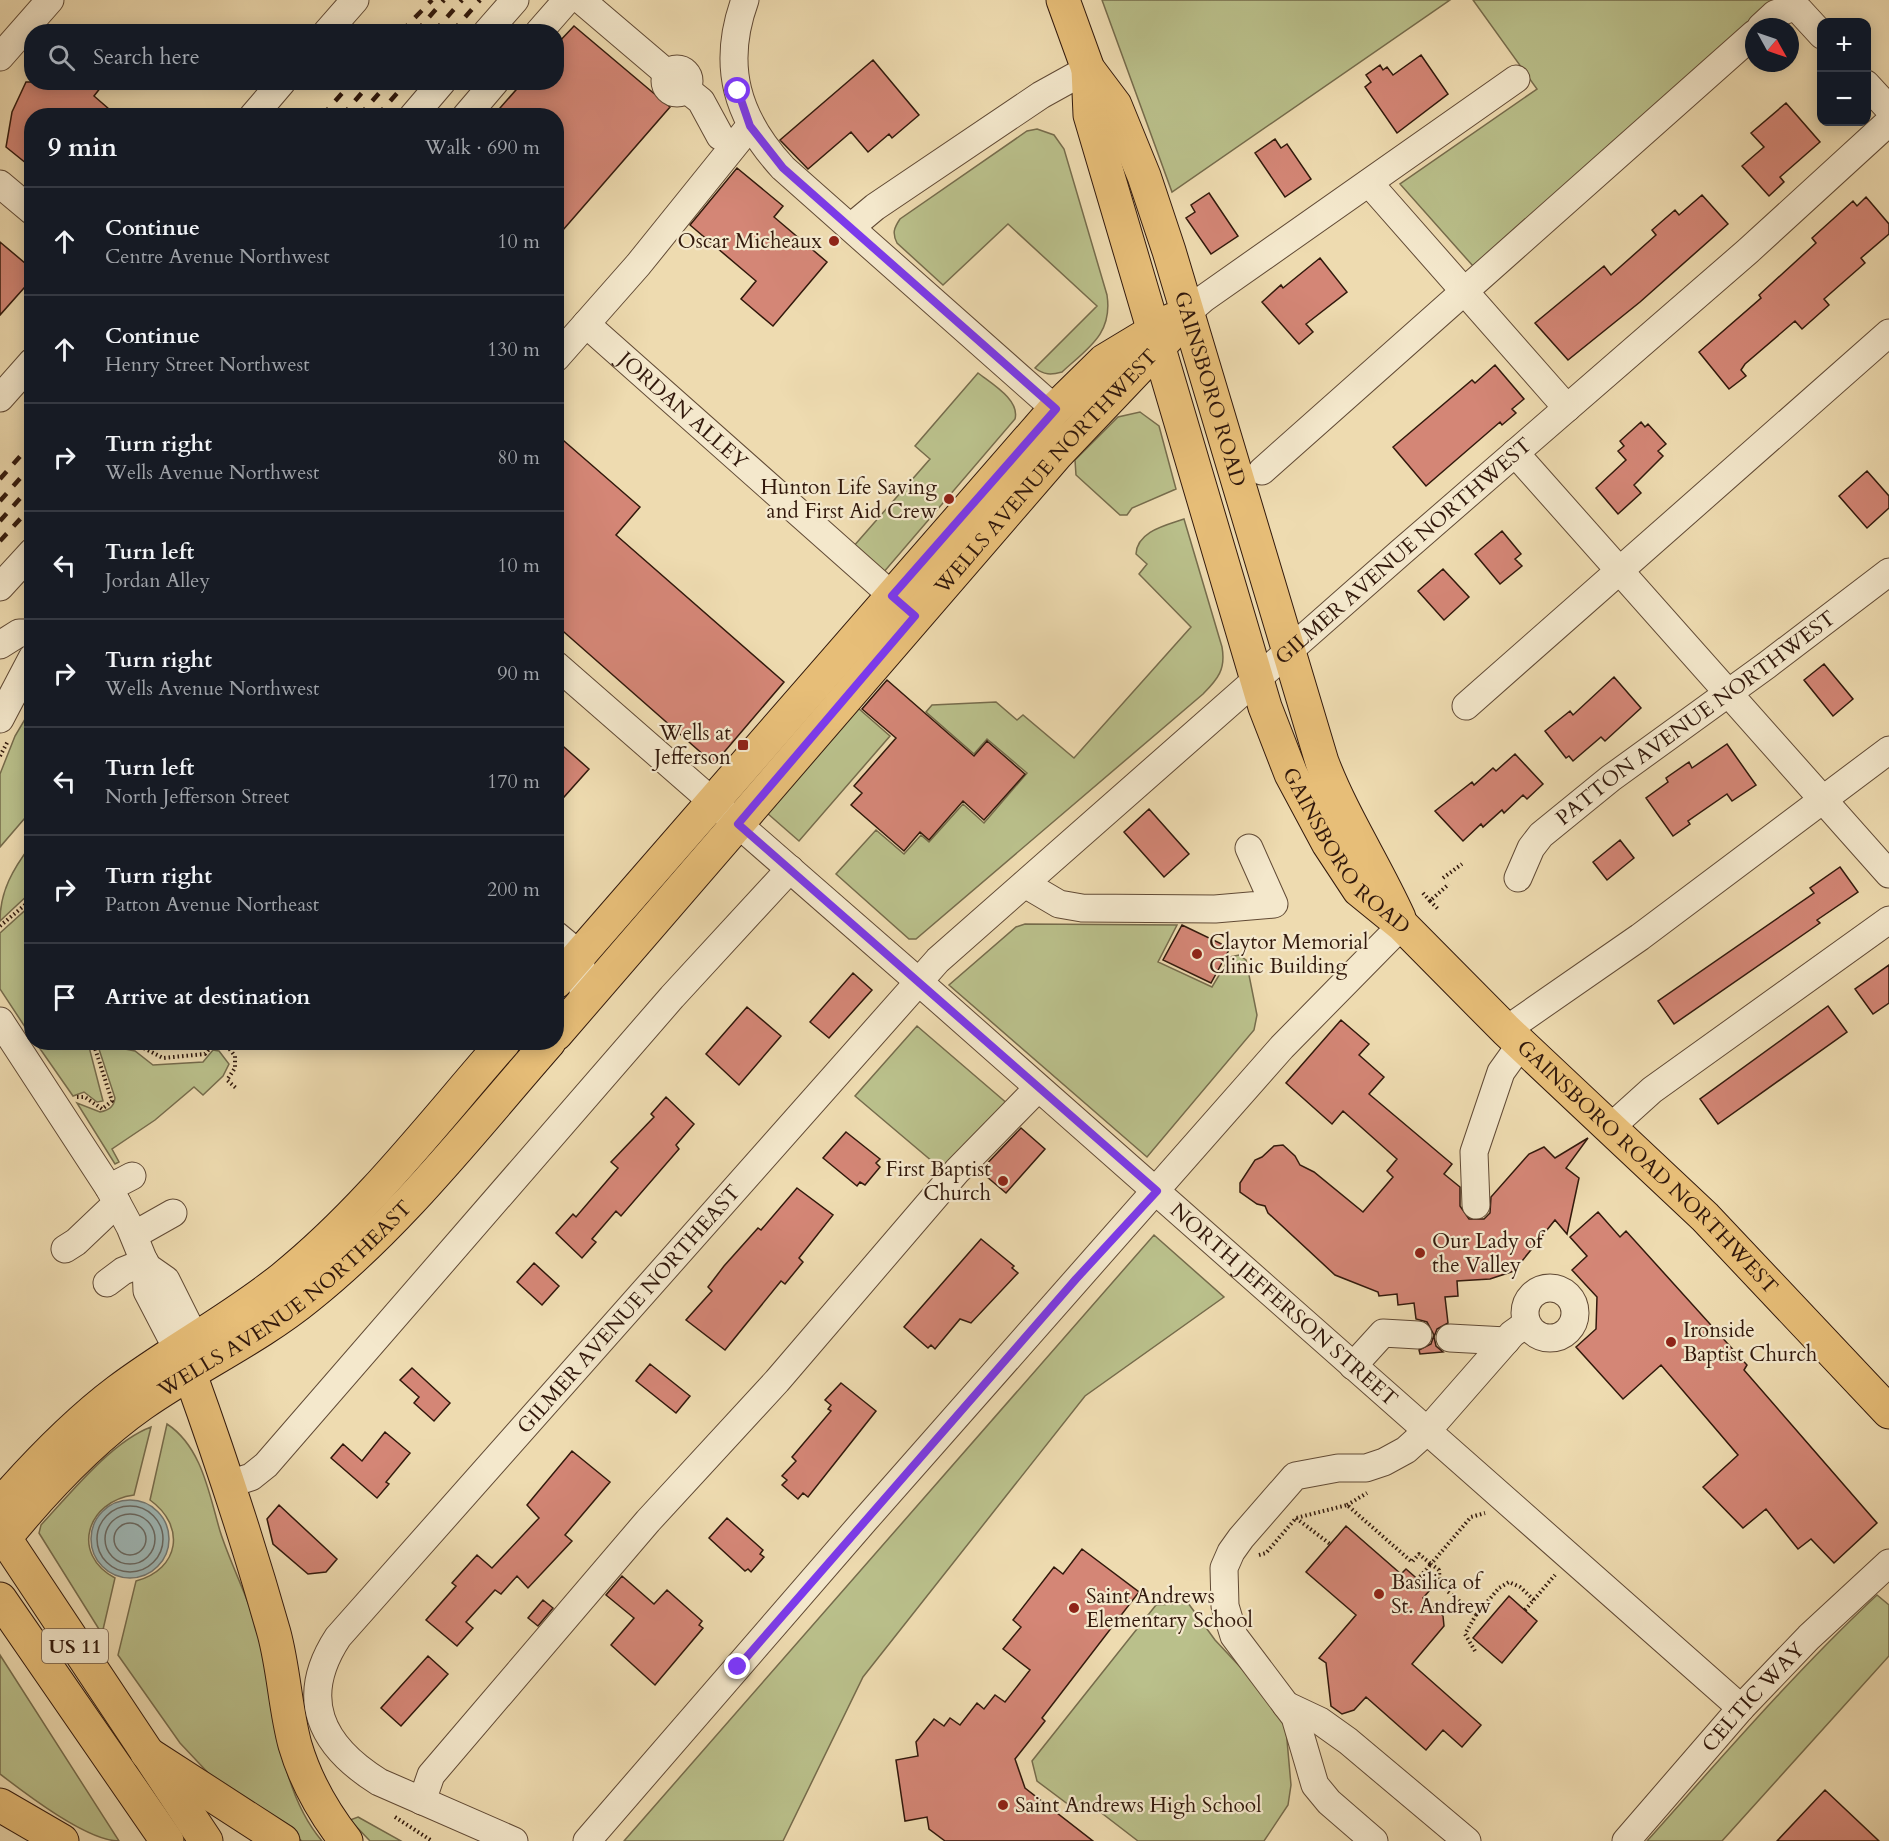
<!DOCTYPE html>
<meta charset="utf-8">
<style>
body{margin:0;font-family:Cardo,serif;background:#242831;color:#f1f3f6}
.controls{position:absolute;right:18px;top:18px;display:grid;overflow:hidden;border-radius:12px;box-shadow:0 3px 15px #0003}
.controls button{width:54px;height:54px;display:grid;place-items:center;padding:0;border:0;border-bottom:2px solid #363941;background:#171b24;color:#f1f3f6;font:30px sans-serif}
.compass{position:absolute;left:1745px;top:18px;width:54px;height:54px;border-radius:50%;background:#171b24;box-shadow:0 3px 15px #0003;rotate:130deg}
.stop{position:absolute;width:18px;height:18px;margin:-14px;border:4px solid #7c3aed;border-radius:50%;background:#fff}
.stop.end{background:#7c3aed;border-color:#fff;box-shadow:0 2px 6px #0008}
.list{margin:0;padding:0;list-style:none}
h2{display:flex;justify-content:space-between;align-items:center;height:78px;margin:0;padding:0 24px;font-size:26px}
h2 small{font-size:20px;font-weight:400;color:#9ea1a6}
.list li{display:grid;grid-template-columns:39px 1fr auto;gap:18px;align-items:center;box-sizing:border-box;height:108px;padding:0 24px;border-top:2px solid #363941}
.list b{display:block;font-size:22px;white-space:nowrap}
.list p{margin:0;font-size:20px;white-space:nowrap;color:#9ea1a6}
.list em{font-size:20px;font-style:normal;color:#9ea1a6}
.icon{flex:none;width:33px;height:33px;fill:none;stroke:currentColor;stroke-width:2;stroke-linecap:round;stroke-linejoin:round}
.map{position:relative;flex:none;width:1889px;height:1841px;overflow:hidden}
.search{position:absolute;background:#171b24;box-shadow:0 3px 15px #0003;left:24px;top:24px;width:540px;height:66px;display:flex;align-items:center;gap:15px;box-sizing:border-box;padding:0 21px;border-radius:24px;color:#9ea1a6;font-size:22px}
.panel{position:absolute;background:#171b24;box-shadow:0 3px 15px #0003;left:24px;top:108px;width:540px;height:942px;border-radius:24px}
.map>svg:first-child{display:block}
</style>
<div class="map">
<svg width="1889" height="1841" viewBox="0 0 1889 1841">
<rect width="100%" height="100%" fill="#eedbb0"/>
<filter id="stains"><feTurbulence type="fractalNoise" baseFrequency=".00333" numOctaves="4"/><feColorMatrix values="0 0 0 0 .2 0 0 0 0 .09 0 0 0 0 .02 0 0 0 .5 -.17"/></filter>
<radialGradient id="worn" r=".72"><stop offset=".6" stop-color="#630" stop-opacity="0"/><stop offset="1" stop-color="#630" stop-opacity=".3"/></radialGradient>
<!-- green -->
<path fill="#bac08b" stroke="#766c4c" stroke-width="1.5" d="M1102,0H1450L1172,192Z
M1473,0H1780L1473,266L1400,184L1537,89Z
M1037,129L1054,135L1064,149L1107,295C1113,334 1088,348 1062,372C1051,375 1044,375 1035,368L1097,306L1008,224L943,285L897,243C892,233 894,228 900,219L1027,131Z
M978,373C992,384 1020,400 1015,419L883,573L853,547L930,459L915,446Z
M1140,412L1159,426L1176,489L1132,508L1127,515H1120L1076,475L1075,460L1118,417Z
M1184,519L1222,647C1226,669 1218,679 1203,694L916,939H909L836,874L876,830L904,854L921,835L929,842L963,804L984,823L1027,773L987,739L974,754L926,712L932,705L996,702L1017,720L1023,715L1074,758L1191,627L1139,574L1147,564L1136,554C1137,531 1167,525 1184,519Z
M858,708L890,736L799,841L767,813Z
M31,709V811L0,847V774L15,736Z
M31,845V892L0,921C0,891 13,869 31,845Z
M31,905V1036L0,989V933Z
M1025,924L1177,925L1158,962L1212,987L1230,957L1239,955L1246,960L1257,1015L1254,1030L1147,1157L949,985L1016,927Z
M917,1026L1009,1105L946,1173L855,1096Z
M36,1043H88L103,1101L97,1102L84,1092L73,1096Z
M97,1043H110L115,1047L135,1051L153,1065L203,1062L213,1050L219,1051L229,1064L223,1076L203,1095L194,1087L155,1120L112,1149L119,1162L115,1164L77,1103L100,1112C109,1110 114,1107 115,1098Z
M1154,1235L1224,1297L1085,1396L863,1677L783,1841H624Z
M167,1424C202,1447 209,1494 220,1531C232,1569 252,1604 261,1642C277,1707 277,1788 322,1841H302L276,1826L212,1777L180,1743L118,1655L136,1581C180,1569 186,1526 150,1500Z
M151,1427L134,1495C87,1501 70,1554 115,1578L102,1634L39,1533L41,1525C70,1494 111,1442 151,1427Z
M1877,1595L1889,1605V1656L1722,1841H1647C1722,1757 1795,1672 1877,1595Z
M1188,1603L1215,1640L1275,1704L1286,1729L1291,1785L1288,1805L1264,1841H1138L1095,1808L1077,1811L1037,1781L1032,1761L1156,1605Z
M0,1655L119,1841C87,1841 26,1794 0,1774Z
M358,1817L401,1841H370L350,1820Z"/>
<!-- water -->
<path fill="#9eb8b7" stroke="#737873" stroke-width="1.5" d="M91 1539a39 39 0 1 1 78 0a39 39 0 1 1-78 0Z"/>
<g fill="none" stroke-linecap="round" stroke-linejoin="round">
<!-- shore -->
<path stroke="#686862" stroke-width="1.5" d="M97 1539a33 33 0 1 1 66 0a33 33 0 1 1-66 0Z
M105 1539a25 25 0 1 1 50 0a25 25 0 1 1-50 0Z
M114 1539a16 16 0 1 1 32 0a16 16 0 1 1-32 0Z"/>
</g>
<!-- building -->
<path fill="#d48676" stroke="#32190c" stroke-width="1.5" d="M574,26L670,107L556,238V116H493L523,82H556V45Z
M1421,55L1448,94L1397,133L1365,87L1371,82L1366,75L1380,65L1383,70L1387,67L1393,75Z
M873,60L919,115L892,138L889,134L868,152L851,132L808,169L780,140Z
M26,82H105L94,96L117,116H32V168L6,147L12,112Z
M1786,103L1820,142L1780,177L1784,182L1769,196L1742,166L1764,147L1751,133Z
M1275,139L1281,148L1287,144L1311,179L1285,197L1255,153Z
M737,168L783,206L774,217L827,262L773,326L741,299L756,281L690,225Z
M1209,193L1238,236L1211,254L1186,218L1195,212L1191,205Z
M1702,195L1728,224L1640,302L1568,360L1535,323L1604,266L1611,275L1656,235L1652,230L1675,210L1679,215Z
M1866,197L1889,224V234L1861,258L1865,263L1824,299L1829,305L1802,329L1795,321L1745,364L1741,370L1746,376L1729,389L1699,352L1761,298L1759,295L1816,243L1812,238L1853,201L1857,206Z
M0,242L32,269V279L0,315Z
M1320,258L1347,292L1306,324L1313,332L1299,344L1262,302L1281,285L1283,288Z
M1495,365L1524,399L1512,409L1516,413L1502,425L1500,422L1426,486L1393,447L1472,380L1475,383Z
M1641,422L1645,427L1648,424L1666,444L1658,451L1663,456L1634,485L1641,493L1618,514L1596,488L1626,460L1618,451L1624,446L1620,441Z
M556,434L640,507L616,535L784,682L714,764L556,625Z
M1867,471L1889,496V508L1867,528L1839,496Z
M1502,531L1521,554L1515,559L1522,566L1500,584L1475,554Z
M1443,569L1469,597L1444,620L1418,591Z
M1824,664L1853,699L1833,716L1804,680Z
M1614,677L1641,708L1605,741L1601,737L1573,761L1569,756L1566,758L1545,731L1570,711L1573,715Z
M887,680L974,756L987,741L1025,774L984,820L963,801L929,840L920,832L904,851L851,805L862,793L854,786L896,738L862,709Z
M556,740L589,769L556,806Z
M1727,744L1756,785L1732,801L1727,794L1688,821L1690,824L1673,836L1646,798L1668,782L1666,778L1689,762L1692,768Z
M1515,754L1543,784L1527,799L1523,795L1504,813L1502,810L1483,827L1481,824L1463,841L1435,811L1472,782L1474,785L1493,768L1496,771Z
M1149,809L1189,854L1164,877L1124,832Z
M1620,840L1634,858L1607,880L1593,862Z
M1840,867L1858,892L1817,920L1820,923L1674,1024L1658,1001L1814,893L1810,888Z
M1182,925L1230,948L1211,983L1163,960Z
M1889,965V1003L1873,1014L1855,989Z
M853,973L872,990L829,1038L810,1022Z
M1828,1006L1847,1032L1718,1124L1700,1099Z
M747,1007L781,1036L739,1085L706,1054Z
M1341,1020L1369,1044L1359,1055L1384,1077L1369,1094L1452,1164L1444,1174L1460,1187V1206L1469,1219H1484L1490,1213L1491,1197L1529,1154L1544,1147L1555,1158L1588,1138L1566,1168L1579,1178L1567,1234L1555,1220L1514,1271L1490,1279L1457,1281L1458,1296L1445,1297L1448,1323L1437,1329L1434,1337L1436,1346L1443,1352L1420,1354L1419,1350L1431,1344L1434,1335L1427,1322L1416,1319L1414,1303L1398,1305L1397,1294L1379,1296L1378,1292L1335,1275L1268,1213L1265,1206L1257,1204L1240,1192V1183L1255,1160L1262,1157L1274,1146L1283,1145L1295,1156L1300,1165L1314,1172L1363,1212L1393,1177L1387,1171L1397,1159L1343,1111L1332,1124L1286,1083Z
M666,1097L694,1124L676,1145L679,1149L621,1216L616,1211L592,1239L596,1242L582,1258L556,1233L573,1214L576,1217L618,1168L611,1162L654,1117L651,1114Z
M1021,1128L1045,1149L1006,1193L980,1171Z
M846,1132L880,1159L876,1163L880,1167L865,1185L860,1182L857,1186L823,1158Z
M797,1188L833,1215L799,1258L803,1262L785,1284L781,1281L725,1350L686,1320L712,1291L708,1287L724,1266L758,1228L761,1230Z
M1598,1212L1620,1237L1626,1231L1747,1365L1744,1370L1877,1523L1834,1563L1811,1539L1798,1549L1766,1509L1743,1528L1703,1487L1738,1455L1661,1365L1623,1399L1576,1347L1596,1329L1597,1297L1572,1270L1587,1256L1570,1237Z
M981,1239L1014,1266L1012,1268L1018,1273L971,1323L960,1319L935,1349L931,1345L928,1348L904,1327Z
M534,1263L559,1286L542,1305L517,1282Z
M650,1364L690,1396L676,1413L636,1381Z
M412,1368L450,1403L434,1421L414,1403L419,1397L400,1380Z
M841,1383L876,1411L808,1497L803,1493L798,1499L782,1485L787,1480L782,1476L796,1461L792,1457L831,1411L828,1409L831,1405L825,1400Z
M385,1432L410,1453L386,1482L389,1484L377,1498L331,1458L343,1444L362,1461Z
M572,1451L610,1482L565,1535L572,1541L528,1588L517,1576L501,1594L495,1590L466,1622L473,1628L457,1646L426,1620L456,1586L452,1583L477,1555L492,1568L539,1518L527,1505Z
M279,1505L337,1559L326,1572L308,1574L273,1544L267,1519Z
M727,1518L763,1550L760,1554L764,1557L751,1572L748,1569L745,1571L709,1538Z
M1346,1526L1401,1574L1406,1569L1430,1590L1423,1598L1443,1616L1444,1626L1412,1664L1481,1725L1462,1747L1443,1730L1426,1750L1366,1697L1354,1710L1342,1714L1331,1706L1326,1663L1319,1658L1356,1615L1306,1572Z
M1082,1549L1139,1592L1042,1718L1045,1721L1015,1759L1025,1788L1093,1841H945L929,1829L927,1817L905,1821L896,1760L918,1756L916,1742L934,1719L944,1726L950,1718L960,1725L977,1703L984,1709L995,1695L1005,1702L1030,1670L1003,1649L1021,1627L1013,1620L1054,1567L1063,1574Z
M622,1576L654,1604L667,1590L702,1621L699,1625L703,1628L655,1685L611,1645L634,1618L606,1595Z
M1509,1596L1537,1621L1502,1663L1473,1638Z
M543,1600L553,1608L538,1626L528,1618Z
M428,1656L448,1674L401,1726L381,1708Z
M1825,1790L1879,1841H1777Z"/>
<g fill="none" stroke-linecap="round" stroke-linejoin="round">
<!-- minor casing -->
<g stroke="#614a35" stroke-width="29">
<g id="minor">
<path d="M581,0L668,74"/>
<path d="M745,0C721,66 737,118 783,168L1055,409"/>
<path d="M1761,27L1775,14L1791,8L1799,10L1822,35"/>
<path d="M327,32L355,0"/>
<path d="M487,32L515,0"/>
<path d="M539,32L567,0"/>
<path d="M0,57L50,0"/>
<circle cx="677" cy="81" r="12"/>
<path d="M1866,84L1889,109"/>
<path d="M686,89L701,101L720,136"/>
<path d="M253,116L282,82"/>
<path d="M413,116L442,82"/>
<path d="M466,116L495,82"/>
<path d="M1369,183L1567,408"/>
<path d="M0,184L32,211"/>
<path d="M851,227L875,207L1041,95L1088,69"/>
<path d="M1188,312L1203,299L1516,79"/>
<path id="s1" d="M586,324L906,608"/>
<path d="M556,358L638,265L750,126"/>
<path d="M0,398L32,362"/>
<path d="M1515,453L1889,874"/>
<path d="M1262,471L1754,34"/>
<path d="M0,587L32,552"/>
<path d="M0,645L19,633H32"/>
<path id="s2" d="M556,665L919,982L1741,1708"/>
<path d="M1466,706L1889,333"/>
<path d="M0,719L32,658"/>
<path id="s3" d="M1518,878L1531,848L1541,835L1611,778L1767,665L1889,572"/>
<path d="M1025,884L1059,904L1082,908L1215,909L1274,904L1249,848"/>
<path d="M556,935L580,955L584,1002"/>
<path d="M0,1021L109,1188L130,1227L146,1266L147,1291L187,1368"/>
<path d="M1506,1030L1640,937L1889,750"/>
<path d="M1611,1127L1652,1090L1889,920"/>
<path d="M109,1188L132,1176"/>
<path d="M1476,1205L1474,1152L1501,1072L1521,1044"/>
<path d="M134,1235L173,1213"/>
<path d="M65,1249L76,1242L117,1203"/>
<path d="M146,1266L166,1280L195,1338"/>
<path d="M107,1283L123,1271L145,1262"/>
<circle cx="1550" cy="1313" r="25"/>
<path d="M1450,1338L1506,1341"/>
<path d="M1353,1366L1383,1333L1418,1335"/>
<path d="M229,1484L251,1477L266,1465L672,997L790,869"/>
<path d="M1286,1705L1320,1721L1348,1741L1467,1841"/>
<path d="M422,1801L431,1775L648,1521L777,1381L957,1171L1038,1088"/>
<path id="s4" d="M514,1841L379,1782C320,1745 298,1698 338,1637L938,960L1400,553L1748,251L1889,122"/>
<path d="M587,1841L865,1520L1282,1047L1402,925"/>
<path d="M1374,1841L1329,1802L1315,1785L1295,1717L1234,1636L1225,1606L1224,1568L1231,1552L1241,1538L1295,1476L1338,1468H1366L1384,1462L1406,1450L1427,1431L1512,1334L1526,1324"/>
<path id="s5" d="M1626,1841L1741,1708L1809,1637L1889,1563"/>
</g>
</g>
<!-- major casing -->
<g stroke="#32190c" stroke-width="35">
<g id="major">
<path id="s6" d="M1063,0L1088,69L1115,105L1144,176L1169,251L1322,762C1343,817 1375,865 1399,918"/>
<path id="s7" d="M1088,69L1090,115L1265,707L1291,774L1328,843L1359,890L1402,925L1506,1030L1705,1217L1889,1412"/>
<path d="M556,982L1055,409L1104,361L1172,320"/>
<path id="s8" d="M556,1034L1056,455L1170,335"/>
<path d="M0,1505C36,1464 74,1424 118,1391C171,1351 231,1320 283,1278C366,1211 433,1123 504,1042"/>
<path d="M0,1531L206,1841"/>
<path id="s9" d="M0,1544C42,1492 88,1442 142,1404C196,1366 258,1338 309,1296C400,1223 472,1130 549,1042"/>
<path d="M0,1599L167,1841"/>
</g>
</g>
<!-- highway casing -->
<g stroke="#32190c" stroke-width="35">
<path id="highway" d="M190,1374C221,1460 249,1545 274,1633C284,1670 285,1708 295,1745C305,1779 324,1813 346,1841
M147,1753L283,1841
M0,1805L62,1841"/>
</g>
<!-- path -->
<path stroke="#32190c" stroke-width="4" stroke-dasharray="1.5 3" stroke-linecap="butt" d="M0,756L8,741
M1443,878L1462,864
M1423,893L1430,901L1449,884
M1430,901L1439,910
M0,926L32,899
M132,1042L163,1058L205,1054L215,1042
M224,1042L235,1056V1068L227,1080L237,1089
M77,1097H85L102,1109L112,1101L93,1042
M1347,1505L1367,1493
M1296,1518L1330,1544
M1259,1555L1266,1553L1296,1518L1347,1505L1412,1562L1419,1554L1431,1564L1418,1579
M1525,1610L1555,1575
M1476,1615L1499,1588L1509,1582L1520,1587L1534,1600
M1475,1651L1465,1634L1476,1615L1440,1585L1439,1570L1431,1564L1471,1517L1485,1513
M395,1817L432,1841"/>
<!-- minor -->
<use href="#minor" stroke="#f4e8cc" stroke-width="27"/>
<!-- major -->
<use href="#major" stroke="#e7be78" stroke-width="33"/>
<!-- highway -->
<use href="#highway" stroke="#e7be78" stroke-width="33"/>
<!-- rail -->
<path stroke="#32190c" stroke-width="4.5" stroke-dasharray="10 10" stroke-linecap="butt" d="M401,32L432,0
M416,32L444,0
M434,32L462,0
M452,32L480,0
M322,116L352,82
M342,116L371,82
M359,116L389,82
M377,116L407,82
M0,479L32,443
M0,501L32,465
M0,521L32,485
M0,541L32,506"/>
</g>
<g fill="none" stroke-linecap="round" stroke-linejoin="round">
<!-- route -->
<path stroke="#7c3aed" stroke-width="8" d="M738,91L750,126L783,168L1056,409L892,596L915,616L738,824L1157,1191L1076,1279L738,1667"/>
</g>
<!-- markers -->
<g fill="#8f2418" stroke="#f4e8cc" stroke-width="2">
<circle cx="834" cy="241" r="6"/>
<circle cx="949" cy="499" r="6"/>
<rect x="737" y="739" width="12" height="12" rx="3"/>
<circle cx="1197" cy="954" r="6"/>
<circle cx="1003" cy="1181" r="6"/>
<circle cx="1420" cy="1253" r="6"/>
<circle cx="1671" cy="1342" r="6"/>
<circle cx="1379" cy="1594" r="6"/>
<circle cx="1074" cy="1608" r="6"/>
<circle cx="1003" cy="1805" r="6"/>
</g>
<g text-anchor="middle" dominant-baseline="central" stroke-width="4.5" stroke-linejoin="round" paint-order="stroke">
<!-- shield labels -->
<rect fill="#f4e8cc" stroke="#6c5746" stroke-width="1.5" x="42" y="1629" width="66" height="34" rx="4.5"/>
<g font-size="20" font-weight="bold" fill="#32190c">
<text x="75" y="1646">US 11</text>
</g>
<!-- poi labels -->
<g font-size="21" fill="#32190c" stroke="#f4e8cc" text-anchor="start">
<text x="822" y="241" text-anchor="end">Oscar Micheaux</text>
<text x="937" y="487" text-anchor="end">Hunton Life Saving<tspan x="937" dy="24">and First Aid Crew</tspan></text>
<text x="731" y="733" text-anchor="end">Wells at<tspan x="731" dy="24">Jefferson</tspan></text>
<text x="1209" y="942">Claytor Memorial<tspan x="1209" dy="24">Clinic Building</tspan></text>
<text x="991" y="1169" text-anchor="end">First Baptist<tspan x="991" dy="24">Church</tspan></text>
<text x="1432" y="1241">Our Lady of<tspan x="1432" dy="24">the Valley</tspan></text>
<text x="1683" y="1330">Ironside<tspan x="1683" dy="24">Baptist Church</tspan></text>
<text x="1391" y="1582">Basilica of<tspan x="1391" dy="24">St. Andrew</tspan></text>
<text x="1086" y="1596">Saint Andrews<tspan x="1086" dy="24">Elementary School</tspan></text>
<text x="1015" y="1805">Saint Andrews High School</text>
</g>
<!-- street labels -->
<g font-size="21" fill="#32190c" stroke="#f4e8cc">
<text stroke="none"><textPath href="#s6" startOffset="418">GAINSBORO ROAD</textPath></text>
<text stroke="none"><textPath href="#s1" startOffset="130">JORDAN ALLEY</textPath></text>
<text stroke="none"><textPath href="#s8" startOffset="746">WELLS AVENUE NORTHWEST</textPath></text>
<text stroke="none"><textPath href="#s4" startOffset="1845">GILMER AVENUE NORTHWEST</textPath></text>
<text stroke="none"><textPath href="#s3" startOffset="243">PATTON AVENUE NORTHWEST</textPath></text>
<text stroke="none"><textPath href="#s7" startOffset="831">GAINSBORO ROAD</textPath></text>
<text stroke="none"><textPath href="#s7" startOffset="1270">GAINSBORO ROAD NORTHWEST</textPath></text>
<text stroke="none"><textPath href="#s9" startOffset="378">WELLS AVENUE NORTHEAST</textPath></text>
<text stroke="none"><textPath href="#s2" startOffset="969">NORTH JEFFERSON STREET</textPath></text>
<text stroke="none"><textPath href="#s4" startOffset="759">GILMER AVENUE NORTHEAST</textPath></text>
<text stroke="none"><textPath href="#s5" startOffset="192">CELTIC WAY</textPath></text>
</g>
</g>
<rect width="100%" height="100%" filter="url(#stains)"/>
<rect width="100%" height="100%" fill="url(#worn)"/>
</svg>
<div class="controls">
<button>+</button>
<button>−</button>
</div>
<svg class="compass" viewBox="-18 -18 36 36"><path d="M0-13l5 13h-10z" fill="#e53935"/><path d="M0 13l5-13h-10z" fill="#9ea1a6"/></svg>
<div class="stop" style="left:738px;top:91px"></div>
<div class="stop end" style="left:738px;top:1667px"></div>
<div class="search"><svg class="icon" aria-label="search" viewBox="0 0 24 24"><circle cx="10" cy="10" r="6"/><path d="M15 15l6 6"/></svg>Search here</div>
<section class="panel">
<h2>9 min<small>Walk · 690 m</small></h2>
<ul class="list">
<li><svg class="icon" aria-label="ahead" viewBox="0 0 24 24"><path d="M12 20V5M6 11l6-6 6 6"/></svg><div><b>Continue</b><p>Centre Avenue Northwest</p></div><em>10 m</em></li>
<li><svg class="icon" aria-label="ahead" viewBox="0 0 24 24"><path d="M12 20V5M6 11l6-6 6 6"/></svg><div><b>Continue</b><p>Henry Street Northwest</p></div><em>130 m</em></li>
<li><svg class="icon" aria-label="right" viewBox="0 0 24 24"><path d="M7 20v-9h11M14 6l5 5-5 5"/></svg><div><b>Turn right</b><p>Wells Avenue Northwest</p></div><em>80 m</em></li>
<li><svg class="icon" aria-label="left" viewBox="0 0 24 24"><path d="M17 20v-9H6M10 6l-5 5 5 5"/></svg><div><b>Turn left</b><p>Jordan Alley</p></div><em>10 m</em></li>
<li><svg class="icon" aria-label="right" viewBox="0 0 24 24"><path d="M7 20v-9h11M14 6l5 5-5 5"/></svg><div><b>Turn right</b><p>Wells Avenue Northwest</p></div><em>90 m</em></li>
<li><svg class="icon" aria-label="left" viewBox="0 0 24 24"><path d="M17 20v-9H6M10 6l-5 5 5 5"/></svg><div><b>Turn left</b><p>North Jefferson Street</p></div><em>170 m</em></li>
<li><svg class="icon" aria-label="right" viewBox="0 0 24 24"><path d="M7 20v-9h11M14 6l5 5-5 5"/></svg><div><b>Turn right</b><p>Patton Avenue Northeast</p></div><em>200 m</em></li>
<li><svg class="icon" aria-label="arrive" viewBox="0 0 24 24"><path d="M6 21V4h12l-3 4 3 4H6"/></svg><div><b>Arrive at destination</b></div></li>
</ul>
</section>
</div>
